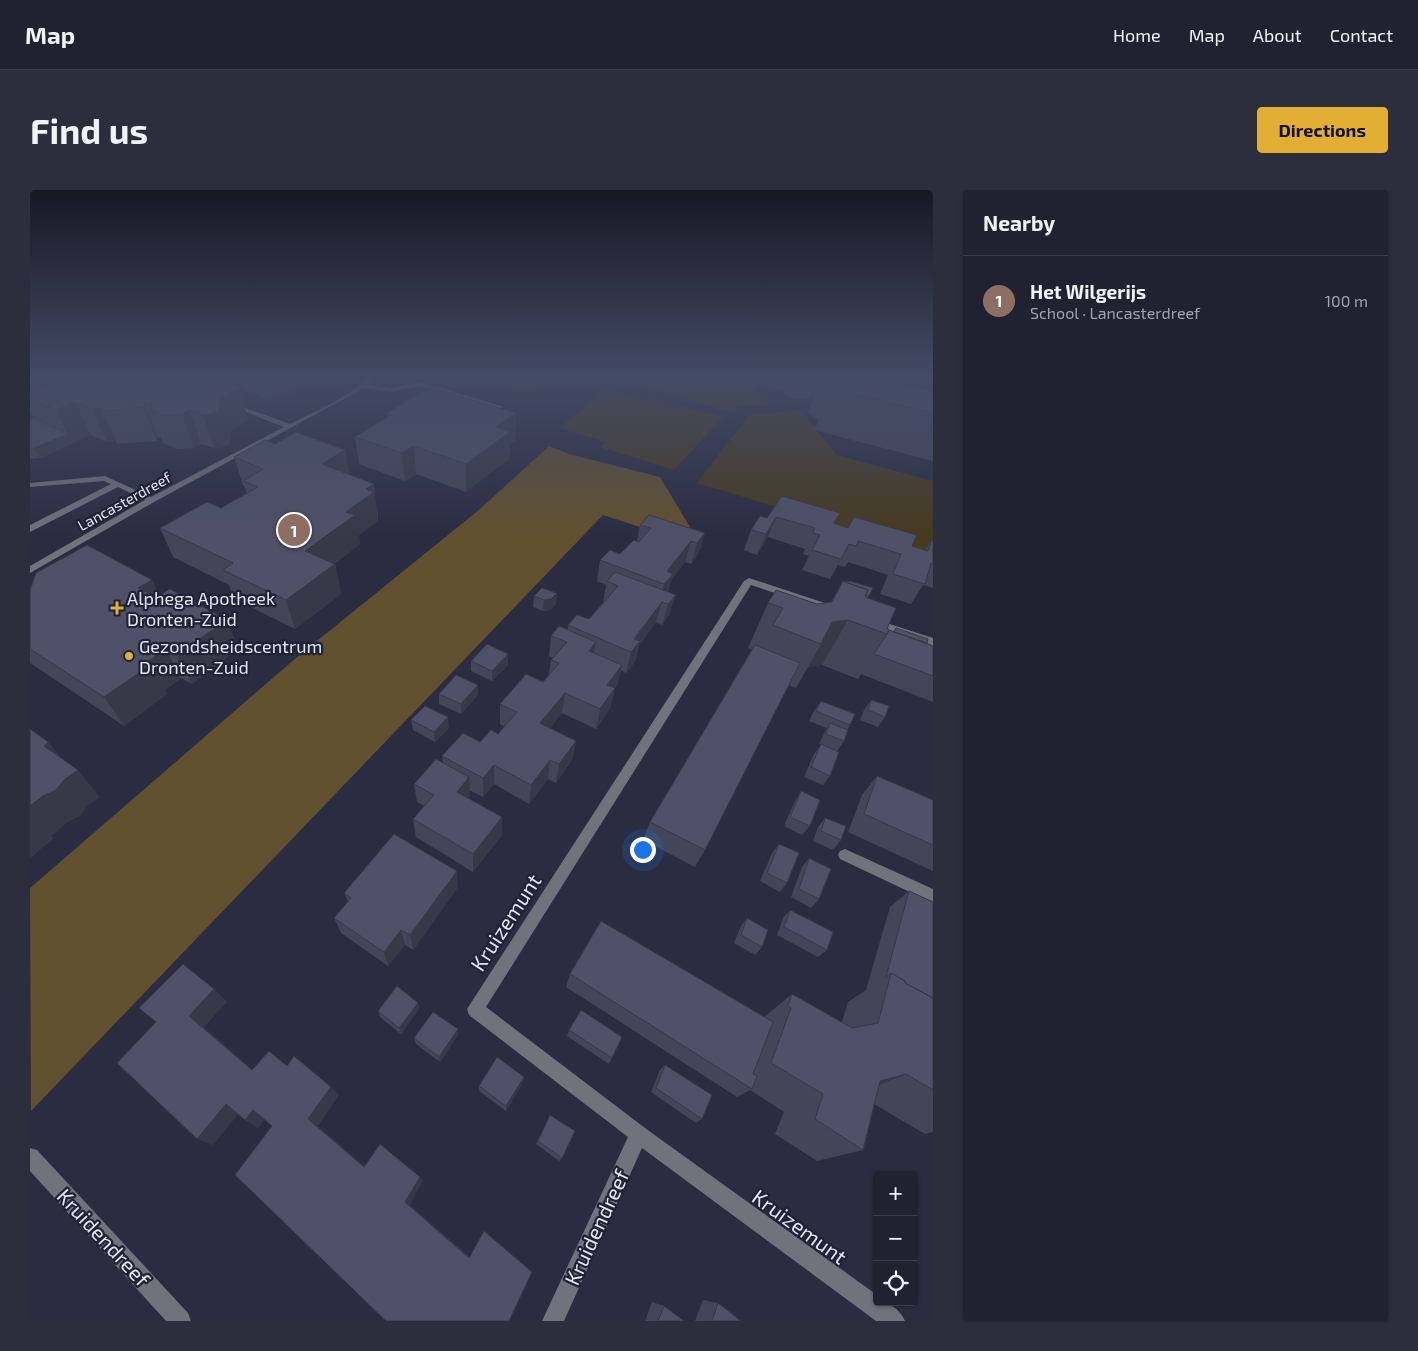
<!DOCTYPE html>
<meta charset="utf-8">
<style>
body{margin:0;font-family:"Exo 2",sans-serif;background:#2d2e3d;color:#f1f3f6}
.controls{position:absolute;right:15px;bottom:15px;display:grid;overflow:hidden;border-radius:5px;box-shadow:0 1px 4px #0004}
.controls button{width:45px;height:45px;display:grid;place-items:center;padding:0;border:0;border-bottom:1px solid #3d3e4d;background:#202131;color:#f1f3f6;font:25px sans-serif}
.you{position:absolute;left:612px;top:659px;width:18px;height:18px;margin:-12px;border:4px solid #fff;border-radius:50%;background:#1a73e8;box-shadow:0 0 0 8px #1a73e833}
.badge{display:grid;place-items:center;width:32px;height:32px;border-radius:50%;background:#e2af34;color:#fff;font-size:16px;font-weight:700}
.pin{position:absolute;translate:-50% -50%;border:2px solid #fff;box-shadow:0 1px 5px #0006}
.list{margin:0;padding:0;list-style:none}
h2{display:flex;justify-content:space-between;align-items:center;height:65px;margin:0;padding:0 20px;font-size:21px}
h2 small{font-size:16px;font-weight:400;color:#a2a3ab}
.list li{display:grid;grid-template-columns:32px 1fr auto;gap:15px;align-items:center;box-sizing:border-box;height:90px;padding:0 20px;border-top:1px solid #3d3e4d}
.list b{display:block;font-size:19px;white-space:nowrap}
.list p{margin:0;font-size:16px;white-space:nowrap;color:#a2a3ab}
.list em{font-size:16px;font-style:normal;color:#a2a3ab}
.icon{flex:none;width:28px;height:28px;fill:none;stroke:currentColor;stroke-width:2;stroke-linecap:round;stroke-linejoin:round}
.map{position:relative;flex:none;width:903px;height:1131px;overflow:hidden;border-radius:5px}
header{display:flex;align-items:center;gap:30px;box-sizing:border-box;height:70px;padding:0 25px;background:#202131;border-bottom:1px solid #3d3e4d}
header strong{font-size:24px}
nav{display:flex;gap:28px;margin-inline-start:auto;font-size:18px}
.intro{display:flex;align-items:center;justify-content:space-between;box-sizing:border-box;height:120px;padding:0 30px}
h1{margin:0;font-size:35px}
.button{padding:12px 22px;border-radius:5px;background:#e2af34;color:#111;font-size:18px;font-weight:700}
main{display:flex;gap:30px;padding:0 30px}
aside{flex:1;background:#202131;border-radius:5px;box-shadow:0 1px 4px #0004}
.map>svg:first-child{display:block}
</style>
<header>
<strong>Map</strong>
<nav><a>Home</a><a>Map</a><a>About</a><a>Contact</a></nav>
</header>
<div class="intro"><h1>Find us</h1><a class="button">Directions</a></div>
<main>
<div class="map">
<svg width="903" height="1131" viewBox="0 0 903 1131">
<rect width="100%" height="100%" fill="#2a2c41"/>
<!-- green -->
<path fill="#463a1f" d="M455,189H493L513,194L502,202Z
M587,189H729L723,199L740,215L709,216L705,223Z
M576,200L621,212L624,209L693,227L644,280L570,257L576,252L529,238Z
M771,220L807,265L903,291V364L667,293L719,225Z"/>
<!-- forest -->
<path fill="#62512e" d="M519,256L539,264L630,287L672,357L573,325L1,921L0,698L266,468L450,319Z"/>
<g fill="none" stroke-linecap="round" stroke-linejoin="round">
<!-- minor -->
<path fill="#70727c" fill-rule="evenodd" d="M336,189H342L338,195L360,198L390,192L474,217L467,219L390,196L360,202L334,198L124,312L0,383V376L115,310L88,297L0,342V335L81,294L74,291L0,297V293L75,286L121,307L254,237L198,215V213H202L260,234C283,222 319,208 336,189Z
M719,388L807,417L808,419L803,422L799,421L721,395L456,817L615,938L847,1105V1112C859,1112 870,1119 875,1131H846L612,958L534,1131H512L598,947L439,825L437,819L714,391Z
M841,428L903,448V456L837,433L836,431Z
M815,659L903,699V713L810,669L808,665L810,661Z
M0,958L7,960L158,1123L161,1131H136L0,981Z"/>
</g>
<!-- wall -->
<path fill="#434659" d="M0,189H185L218,230L201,242L200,253L193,257L184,258L171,254L164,258L148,259L134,254L131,247L128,248L127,251L87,254L86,251L77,252L61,245L10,268L0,269V230L3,228L0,222Z
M210,189H290V190L284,193H277L264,199L265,202L262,204L243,210L234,209L229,208L228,204L213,199Z
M738,189H849L903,201V271L784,240L788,230L778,223L786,200L780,208L762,209L754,202L755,201L735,196Z
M357,223H486L485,250L480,254L479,269L436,302L386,284L375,291L329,274L325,247L357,227Z
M245,254L315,260L319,285L348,322V331L329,345L330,354L304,374H305L311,404L265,439L204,409L199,395L143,367L130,338L191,318L217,303L214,296L213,295L204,267Z
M752,306L804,334L895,360L902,349H903V398L893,395L881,414L850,404L858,385L818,372L815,377L808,375L800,389L772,380L779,366L773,364L775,359L738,347L727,365L714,360L721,340L737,328Z
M610,335L675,343L668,364L661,374L655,372L641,390L638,402L639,425L632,435L626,432L609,456L605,472L596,483L591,480L587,496L585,498L580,518L566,539L532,523L520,538L546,551L542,570L526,593L518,589L499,614L464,594L453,607L439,600L440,606L438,608L472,627V645L443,682L386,647L383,629L394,616L387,612L384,594L413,573L412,566L450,552L468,544L475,537L470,534V514L513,492L519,484L521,470L523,468L519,466L521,446L538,439V435L559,429L574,412H573L576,395L567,391L570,370L590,364L607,351Z
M813,391L843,398L837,408L857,439L864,442L866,438L897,453L903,456V512L831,484L828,489L792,475L778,477L766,498L759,495L675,660L665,677L613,650L620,632L722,459L718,458L738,413L787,414L801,412Z
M0,400L130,405L197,430L208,459L162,494L151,488L135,500L137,504L94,536L0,473Z
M527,403L526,414L520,420L513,421L503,417L504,406Z
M441,471L478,475L462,491L441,481Z
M448,495V505L431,524L409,514V504Z
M841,510L855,527L848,537L830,530L834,520Z
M791,511L820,535L817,540L814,551L807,561L800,586L793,595L774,587L784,564L791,555L789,554L797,538L779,531L784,521Z
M381,530L419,538L405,552L383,540Z
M847,586L903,610V681L818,642L832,605Z
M771,601L780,636L772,645L754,636L765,611Z
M795,628L811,650L803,660L783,651L788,637Z
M749,654L757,693L750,702L730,691L742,663Z
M779,668L789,709L781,718L761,707L772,677Z
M428,697L383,760L375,755L358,776L311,743L304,728L318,712L314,703Z
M879,701L903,712V942L895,944L844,914L833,960L787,971L745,944L754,922L720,900L707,907L536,797L540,784L734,827L762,804L812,832L818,812L836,800L860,717Z
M760,720L797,760L788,767L747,745L753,728Z
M717,728L732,757L725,765L704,753L711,736Z
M388,813L389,819L371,844L350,827L348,821Z
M539,840L582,868L579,874L537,846Z
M428,845L410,872L386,854L384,848Z
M635,875L672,929L666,933L621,902L630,880Z
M494,887L493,892L476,921L449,901V896Z
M520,925L532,968L529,971L506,954Z
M673,1110L688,1113L711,1131H665Z
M622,1112L634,1116L654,1131H615Z"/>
<!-- shaded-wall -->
<path fill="#373949" d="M0,189H10L23,214L0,205Z
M247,189H276L277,193L264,199L265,202L262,204L243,210L239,191Z
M283,189H290V190L284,193Z
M787,189H791L786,200L780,208Z
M209,197L218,230L201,242L200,253L193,257L184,258L173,225L190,209Z
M45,212L61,245L10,268L4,258L38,244L26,220Z
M114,214L128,248L127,251L114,217Z
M73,218L72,221L86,251L77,252L62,219Z
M160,220L171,254L164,258L152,224Z
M486,223L485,250L480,254L479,269L436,302V274L466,237Z
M384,256L386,284L375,291L372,263Z
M315,260L320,288L292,274Z
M344,294L348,331L329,345L330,354L282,390L275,361L316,322L336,299Z
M746,327L738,347L727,365L736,344Z
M675,343L668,364L661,374L667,353Z
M661,351L655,372L641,390L637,404L629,415L637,381Z
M305,374L311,404L265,439L256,410Z
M122,390L137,419L108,398Z
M527,403L526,414L520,420L513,421L514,410Z
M646,405L639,425L632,435L638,414Z
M632,412L626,432L609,456L605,472L596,483L601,462L604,449Z
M197,430L208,459L162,494L147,465Z
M818,430L792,475L778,477L791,454L802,432Z
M566,452L562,472L559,461Z
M136,459L151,488L135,500L137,504L94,536L74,507L117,472Z
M478,464V475L462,491V481Z
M592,475L587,496L573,515L577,495Z
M448,495V505L431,524V514Z
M585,498L580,518L566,539L570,519Z
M535,503L532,523L508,553L510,533Z
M418,527L419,538L405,552L404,542Z
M546,551L542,570L526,593L529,574Z
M18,552L42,580L14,556Z
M520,570L518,589L499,614L501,595Z
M464,575V594L453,607V588Z
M48,580L70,607L58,616L50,626L38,632L21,646L24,648L0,668V616Z
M439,587L440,606L428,621L427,602Z
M472,627V645L443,682V664Z
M427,681L428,697L383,760L380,745Z
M371,740L375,755L358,776L354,762Z
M184,799L197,812L174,837L234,889L159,826Z
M388,813L389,819L371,844L369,838Z
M428,839V845L410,872L409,867Z
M876,884L828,904L850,891Z
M494,887L493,892L476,921V916Z
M301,897L309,905L288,936L341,982L334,977L278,929Z
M196,914L210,922L183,955L167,949Z
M223,920L236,927L228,938L215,930Z
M390,987L393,991L380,1015L440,1067L439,1068L375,1012Z"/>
<!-- building -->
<path fill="#4e5168" stroke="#373949" d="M23,189H185L209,197L190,209L189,220L182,224L173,225L160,220L152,224L135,226L121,220L122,214H114V217L72,221L73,218L62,219L45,212L26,220L0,209V202L28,191Z
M224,189H247L239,191H229Z
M804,189H849L903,201V223L801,199L807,191Z
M400,197L486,223L466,237L480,242L436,274L384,256L372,263L325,247L361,225L357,223Z
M3,228L38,244L4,258H0V230Z
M266,242L315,260L292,274L344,294L336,299L344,302L316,322L325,325L275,361L305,374L256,410L193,380L203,373L130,338L177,312L191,318L228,297L213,291L233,279L204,267L235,250L245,254Z
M752,306L810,323L804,333L818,338L824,327L887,345L882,356L898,361L902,349H903V374L901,373L895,394L863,384L871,364L828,351L826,356L819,354L811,369L782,360L790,345L783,343L785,338L746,327L736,344L721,340L730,326L737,328Z
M619,325L675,343L667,353L661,351L637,381L643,384L634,394L570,370L580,360L590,364L604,350L609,352L621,338L610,335Z
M57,355L122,390L108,398L126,407L140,399L197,430L147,465L136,459L117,472L120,475L74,507L0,459V400L6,383Z
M585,382L646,405L638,414L632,412L604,449L610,451L601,462L538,435L547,425L559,429L588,396L577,391Z
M813,391L838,400L835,407L866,418L857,439H859L857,444L818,430L802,432L791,454L743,435L753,418L738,413L746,400L787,414L802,412Z
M820,391L843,398L839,406L836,405L838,400L815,392Z
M512,398L527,403L521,409L514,410L504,406Z
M529,436L566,452L559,461L592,475L577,495L585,498L570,519L535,503L510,533L546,551L529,574L520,570L501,595L464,575L453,588L412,566L433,543L450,552L461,540L468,544L487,522L470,514L496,484L513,492L529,473L521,470L537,452L521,446Z
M866,438L898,449L897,453L864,442Z
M859,440L903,456V486L844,464L857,444Z
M457,454L478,464L462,481L441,471Z
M725,455L770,473L675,660L620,632Z
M426,485L448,495L431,514L409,504Z
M841,510L859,516L855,527L838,520Z
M791,511L825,524L820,535L786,521Z
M395,516L418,527L404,542L381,530Z
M800,533L818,540L814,551L796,544Z
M0,539L18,552L14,556L48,580L34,590L26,600L13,606L0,616Z
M791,554L809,562L800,586L781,577Z
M406,569L439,587L427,602L472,627L443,664L383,629L404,605L384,594Z
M847,586L903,610V655L834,624Z
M771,601L790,610L780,636L760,627Z
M795,628L816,636L811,650L791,641Z
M364,644L427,681L380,745L371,740L354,762L304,728L321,708L314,703Z
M749,654L769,663L757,693L737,683Z
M779,668L801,679L789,709L769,699Z
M879,701L903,712V808L875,793V791L861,783L856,787Z
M760,720L803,742L797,760L754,737Z
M717,728L738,740L732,757L711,745Z
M571,731L743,832L723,884L727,886L722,899L540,784Z
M153,774L184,799L159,826L222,880L239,861L257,876L264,866L301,897L278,929L334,977L350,954L390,987L375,1012L439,1068L454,1041L502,1082L479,1131H356L205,985L242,936L223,920L215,930L196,914L167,949L87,873L126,832L109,818Z
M861,783L875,791V793L903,808V900L876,884L850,891L833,960L785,929L793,904L741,873L761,818L758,816L762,804L822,838L848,833Z
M367,796L388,813L369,838L348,821Z
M551,820L592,847L582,868L539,840Z
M403,822L428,839L409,867L384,848Z
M467,867L494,887L476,916L449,896Z
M635,875L682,905L672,929L626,898Z
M520,925L545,941L532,968L508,951Z
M688,1113L711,1131H682Z
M634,1116L654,1131H628Z"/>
<!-- sky -->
<linearGradient id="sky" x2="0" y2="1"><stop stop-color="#171824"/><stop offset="0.54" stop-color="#444b65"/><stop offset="1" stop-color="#444b65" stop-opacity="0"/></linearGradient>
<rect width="903" height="347" fill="url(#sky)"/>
<!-- markers -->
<g fill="#e2af34" stroke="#202236" stroke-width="2">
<path d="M84.5 410.5h5v5h5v5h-5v5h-5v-5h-5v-5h5z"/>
<circle cx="99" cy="466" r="5"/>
</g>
<g text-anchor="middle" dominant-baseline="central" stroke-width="4.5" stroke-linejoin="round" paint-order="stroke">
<!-- far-street labels -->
<g font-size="15" fill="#e3e5f3" stroke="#202236">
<text transform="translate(94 311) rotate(-29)">Lancasterdreef</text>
</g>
<!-- poi labels -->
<g font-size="18" fill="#e3e5f3" stroke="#202236" text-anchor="start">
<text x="97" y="408">Alphega Apotheek<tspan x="97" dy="21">Dronten-Zuid</tspan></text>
<text x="109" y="456">Gezondsheidscentrum<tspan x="109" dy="21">Dronten-Zuid</tspan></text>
</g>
<!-- near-street labels -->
<g font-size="21" fill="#e3e5f3" stroke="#202236">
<text transform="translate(475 732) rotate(-57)">Kruizemunt</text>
<text transform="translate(770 1036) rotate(36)">Kruizemunt</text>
<text transform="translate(566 1037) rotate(-65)">Kruidendreef</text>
<text transform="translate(74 1047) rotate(47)">Kruidendreef</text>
</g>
</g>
</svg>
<div class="controls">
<button>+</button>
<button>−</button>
<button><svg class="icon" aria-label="locate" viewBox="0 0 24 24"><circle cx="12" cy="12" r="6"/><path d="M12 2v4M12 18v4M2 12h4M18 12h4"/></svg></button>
</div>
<div class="you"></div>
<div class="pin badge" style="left:264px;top:340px;background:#8d6e63">1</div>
</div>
<aside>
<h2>Nearby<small></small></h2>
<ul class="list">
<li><span class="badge" style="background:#8d6e63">1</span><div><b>Het Wilgerijs</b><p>School · Lancasterdreef</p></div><em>100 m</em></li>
</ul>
</aside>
</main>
